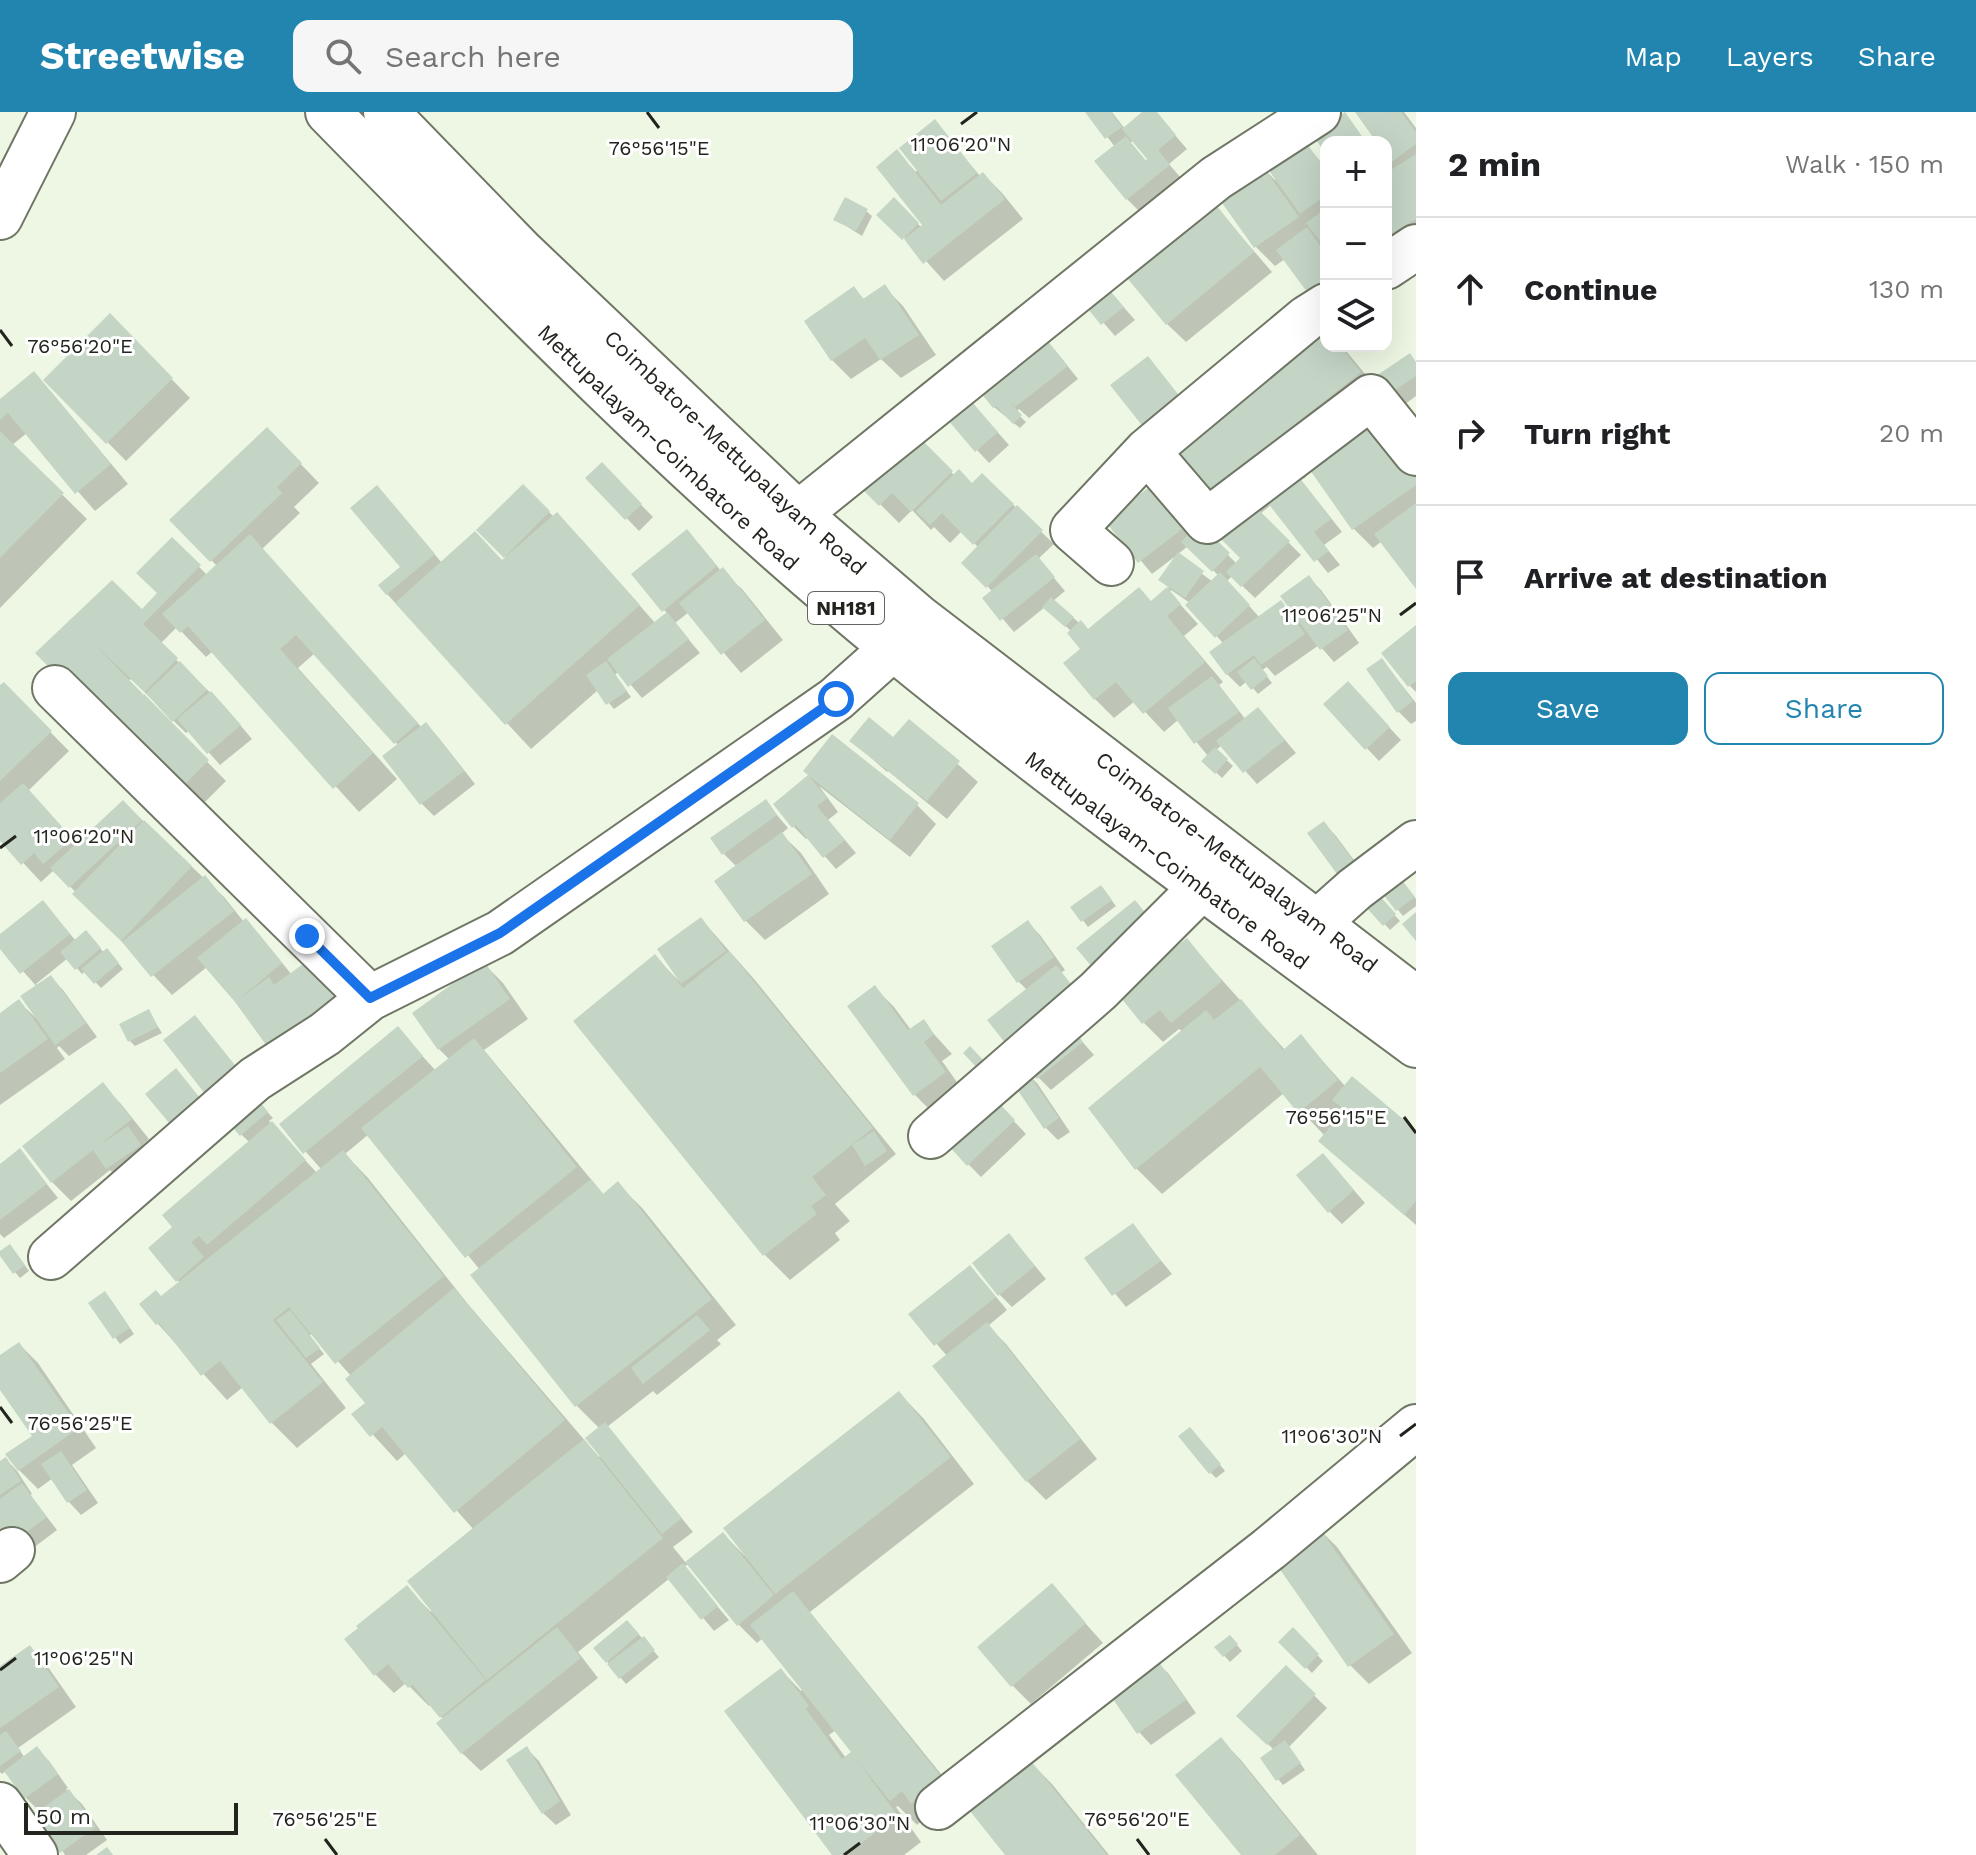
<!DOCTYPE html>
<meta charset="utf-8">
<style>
body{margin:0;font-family:"Work Sans",sans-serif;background:#f6f6f6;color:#202124}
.controls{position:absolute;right:24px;top:24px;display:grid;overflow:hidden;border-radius:16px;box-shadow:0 8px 32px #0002}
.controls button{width:72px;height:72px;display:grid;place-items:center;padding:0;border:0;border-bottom:2px solid #e0e0e0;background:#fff;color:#202124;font:40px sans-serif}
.scale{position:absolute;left:24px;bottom:20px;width:214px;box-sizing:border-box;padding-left:8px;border:4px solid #22251e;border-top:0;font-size:22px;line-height:28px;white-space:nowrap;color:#22251e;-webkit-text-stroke:6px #fff;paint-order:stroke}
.stop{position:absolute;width:24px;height:24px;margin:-18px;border:6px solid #1a73e8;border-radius:50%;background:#fff}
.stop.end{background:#1a73e8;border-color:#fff;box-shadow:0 2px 8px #0008}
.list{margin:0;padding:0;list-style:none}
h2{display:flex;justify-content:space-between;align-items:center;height:104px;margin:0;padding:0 32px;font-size:34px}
h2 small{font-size:26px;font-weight:400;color:#757577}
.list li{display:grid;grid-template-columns:52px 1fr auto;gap:24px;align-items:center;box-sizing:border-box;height:144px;padding:0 32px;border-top:2px solid #e0e0e0}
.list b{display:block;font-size:30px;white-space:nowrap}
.list em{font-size:26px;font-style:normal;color:#757577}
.actions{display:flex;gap:16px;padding:24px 32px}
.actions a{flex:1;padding:18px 0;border:2px solid #2185af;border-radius:16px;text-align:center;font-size:28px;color:#2185af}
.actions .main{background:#2185af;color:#fff}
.icon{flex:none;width:44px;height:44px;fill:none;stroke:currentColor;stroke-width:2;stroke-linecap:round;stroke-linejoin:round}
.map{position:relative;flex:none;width:1416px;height:1743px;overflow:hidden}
header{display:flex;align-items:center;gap:48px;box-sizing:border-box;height:112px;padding:0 40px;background:#2185af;color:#fff}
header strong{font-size:38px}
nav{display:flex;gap:44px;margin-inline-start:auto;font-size:28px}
.search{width:560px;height:72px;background:#f6f6f6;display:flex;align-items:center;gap:20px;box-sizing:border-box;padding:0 28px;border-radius:16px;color:#757577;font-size:30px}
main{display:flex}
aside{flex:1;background:#fff}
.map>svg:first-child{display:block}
</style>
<header>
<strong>Streetwise</strong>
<div class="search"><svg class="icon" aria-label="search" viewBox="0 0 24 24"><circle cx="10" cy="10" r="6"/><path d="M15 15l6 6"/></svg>Search here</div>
<nav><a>Map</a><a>Layers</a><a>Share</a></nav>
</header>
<main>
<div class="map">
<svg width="1416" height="1743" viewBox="0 0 1416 1743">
<rect width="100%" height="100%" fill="#eef7e4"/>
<!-- shadow -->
<path fill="#0003" fill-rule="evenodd" d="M1088,0H1112L1125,17L1145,0H1155L1187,37L1169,52L1181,66L1139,99L1127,87L1115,35ZM1134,28L1150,48L1147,50L1130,31Z
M1357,0H1404L1416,16V137L1386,129V30H1376L1378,29Z
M935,10L980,64L983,62L1002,81L1023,107L944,169L910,131L879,103L894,88L927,121L897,40L916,60Z
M1302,28L1326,56V134L1324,132L1321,134L1326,140V199L1285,147L1275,154L1256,135L1217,81L1259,52L1275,68Z
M1208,86L1272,160L1186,230L1167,212Z
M866,99L872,104L862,124L835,107Z
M884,175L903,194L936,243L901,266L881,247L851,267L832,248L854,177L865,188Z
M1113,183L1135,208L1115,224L1082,186Z
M110,204L190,286L126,349L46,268Z
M1326,234H1342L1385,286L1298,355L1306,365L1301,368L1342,420L1324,433L1340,453L1328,461L1272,392L1260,402L1301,443L1255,486L1232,464L1227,469L1260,506L1281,491L1296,506L1309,466L1321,478L1359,531L1334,550L1319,533L1275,564L1267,555L1262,558L1272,571L1258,582L1247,569L1240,575L1227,562L1224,532L1188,493L1190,491L1171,478L1169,480L1198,512L1184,524L1223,570L1219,573L1246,608L1270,610L1296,641L1257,672L1222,633L1216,638L1233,654L1222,666L1204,649L1208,644L1178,608L1164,620L1135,589L1114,606L1095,587L1083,537L1071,519L1045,495L1014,520L985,486L993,480L964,451L979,436L962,419L950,431L934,415L931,418L912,398L899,411L858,370L910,319L955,364L972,373L982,363L1054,432L1038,447L1065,479L1053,489L1089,519L1152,491L1169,476L1161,468L1177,443L1152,462L1108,409L1199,414L1237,452L1243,446L1147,246L1199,308ZM1188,434L1219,464L1213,470L1177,443Z
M1054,237L1078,267L1029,306L1019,297L1016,300L1026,310L1020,316L994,295Z
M1416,250V284L1400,296L1387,283Z
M33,262L52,281L128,372L95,399L27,321L12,333L87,407L0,496V290Z
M977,297L1009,333L989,351L977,338Z
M267,317L319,371L294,395L300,401L262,437L422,616L426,612L438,625L475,672L434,704L421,691L399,634L315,541L298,556L397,667L359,700L213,539L206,545L177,515L160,532L224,594L252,627L220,653L189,618L186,621L131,567L128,569L226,669L195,700L38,541L142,500L160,481L172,427L208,464L217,454L172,408Z
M1416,350V474L1382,429L1373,436L1354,417L1308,352Z
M602,353L653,405L639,419L588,366Z
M523,374L554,405L582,428L656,512L668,502L664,498L699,432L721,459L742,477L783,528L741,561L689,500L675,511L700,541L642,586L619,559L615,563L631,585L614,597L598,578L531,637L387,482L403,455L390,389L442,451L503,450L507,446L479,418Z
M1416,516V580L1410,574Z
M1382,548L1416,591V609L1411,612L1399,600Z
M4,573L69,639L28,679L78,733L123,690L224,785L244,810L258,821L292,863L309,850L356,907L243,898L207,855L172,883L65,769L53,759L41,770L0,726V576Z
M1360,584L1401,628L1379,649L1325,592Z
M909,609L978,670L947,707L888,659L887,660L852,629L893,628Z
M811,664L917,693L936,712L910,745L819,674L838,700L828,708L856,741L836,757L808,725L806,727L794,715L775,692Z
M765,689L788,716L781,722L801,741L829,782L765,828L746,809L717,769L737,755L724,742Z
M1324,711L1336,724L1365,763L1351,773L1309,722Z
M1403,770L1416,787V794L1403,804L1381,777Z
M1106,781L1116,794L1088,815L1073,795Z
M1378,785L1400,809L1390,818L1368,794Z
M43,790L76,829L92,826L104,841L112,844L123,857L101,876L85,859L82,862L68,846L36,872L38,874L50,865L63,878L97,925L69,944L59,934L57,936L65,947L0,993V903L19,890L35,905L37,904V875L0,833V825Z
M701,807L754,867L896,1042L835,1092L850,1109L835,1121L840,1128L790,1168L765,1143L576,909L655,845L679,869Z
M1027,810L1040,823L1065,858L1061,861L1086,890L1027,878L1019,870L994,835Z
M1187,829L1285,938L1301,925L1346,975L1416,1021V1113L1320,1029L1325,1024L1284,981L1162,1082L1137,1057L1090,996L1183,920L1179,917L1163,930L1144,911Z
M484,852L503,871L528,907L484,938L604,1083L618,1072L643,1097L736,1213L717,1228L721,1232L657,1283L653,1279L607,1315L693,1420L673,1435L686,1451L723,1422L745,1444L899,1281L924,1307L974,1372L810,1500L966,1693L927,1704L917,1713L898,1694L896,1695L921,1730L904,1743H835L781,1558L801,1579L803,1577L763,1526L757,1531L738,1512L689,1451L684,1455L729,1508L714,1519L670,1466L578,1540L598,1566L481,1659L462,1641L444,1608L431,1592L429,1594L406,1571L394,1581L375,1562L407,1476L431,1500L474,1418L406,1341L397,1349L354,1302L367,1291L351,1264L313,1221L309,1224L324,1242L311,1252L346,1296L297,1336L272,1311L243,1275L227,1288L158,1212L161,1186L180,1171L150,1136L175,1116L250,1031L241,1022L258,990L273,1006L269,1009L317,1061L322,1058L281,1012L398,917L436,959L450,948L439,937ZM369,1022L480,1158L473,1163L577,1294L600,1317L601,1343L599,1345L467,1191L368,1066L345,1042ZM836,1618L854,1640L846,1646L829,1623Z
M875,876L894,895L911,918L923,910L952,942L942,949L964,980L934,1002L915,983Z
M149,900L162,921L135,934L130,929Z
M1072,918L1094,943L1051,978L1038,965Z
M1024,959L1037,971L1070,1020L1058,1028L1046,1016L1012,967Z
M102,973L121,992L149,1027L143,1033L152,1046L120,1068L110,1058L71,1089L52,1070L24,1035Z
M998,992L1026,1022L981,1065L968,1052Z
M20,1039L58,1086L4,1126L0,1122V1054Z
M1335,1056L1365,1091L1342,1112L1329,1099Z
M1132,1113L1172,1162L1126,1195L1087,1147Z
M1009,1123L1046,1167L1012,1195L999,1182Z
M15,1140L29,1159L20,1166L15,1160Z
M982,1168L1007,1198L988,1214L1006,1232L1097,1347L1046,1388L1027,1369L947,1244L911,1202Z
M111,1188L134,1222L120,1232L91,1191Z
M19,1232L38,1251L96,1336L72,1353L98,1391L81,1403L69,1390L53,1366L38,1377L19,1358L35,1324L0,1275V1245Z
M1196,1323L1225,1359L1216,1366L1211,1361Z
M6,1347L17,1359L32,1382L30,1383L57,1418L24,1443L0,1415V1351Z
M1318,1416L1337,1435L1412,1541L1369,1572L1350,1553Z
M1052,1474L1103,1531L1031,1592L1012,1573Z
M633,1516L659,1545L626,1572L596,1536Z
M1293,1518L1323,1549L1312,1561L1281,1530Z
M1230,1525L1242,1539L1230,1550L1217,1536Z
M30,1536L48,1555L76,1595L18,1636L25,1646L37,1637L49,1649L68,1676L66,1677L82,1692L107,1728L86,1743H65L40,1700L26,1686L6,1659L2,1662L0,1660V1557Z
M1155,1549L1168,1561L1196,1601L1151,1633L1139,1620Z
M1286,1556L1327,1596L1289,1635L1305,1658L1283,1673L1278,1667L1274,1638L1239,1604Z
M1221,1628L1240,1647L1318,1743H1243Z
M527,1637L539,1649L571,1703L556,1713L543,1701Z
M1027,1647L1052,1672L1109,1743H1008Z"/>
<!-- building -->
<path fill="#c4d5c6" d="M1085,0H1111L1122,15L1105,27Z
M1142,0H1157L1176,23L1158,38L1170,53L1126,88L1094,49L1126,24L1146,49L1147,47L1122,17Z
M1345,0L1366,30H1326V42L1312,22Z
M1355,0H1401L1416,20V32L1386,54V30H1372L1375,28Z
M935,7L977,61L941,89L899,36Z
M1302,25L1326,58V83L1300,102L1265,53Z
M897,37L941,93L983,60L1005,87L923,152L904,127L922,113L876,55Z
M1416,42V107L1386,125V61Z
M1259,49L1299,105L1254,136L1215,81Z
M1208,83L1254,140L1166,213L1118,155Z
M845,85L868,97L856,119L833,108Z
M894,85L919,111L902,128L876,103Z
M1326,96V137L1306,111Z
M1307,115L1326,142V179L1313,188L1276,138Z
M1101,168L1124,195L1101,213L1079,186Z
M885,172L919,223L880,248L865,226L831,249L804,209L854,174L863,187Z
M110,201L173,266L106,332L43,268Z
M1326,216V234H1340L1361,260L1275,328L1283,338L1206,400L1157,339Z
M1042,222L1068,254L1015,295L1006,286L1022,303L1013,312L996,294L993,296L976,275Z
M1410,241L1416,250V264L1386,284L1373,266Z
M1148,244L1189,296L1152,326L1110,273Z
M34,259L111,352L75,382L8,301L0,308V287Z
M965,282L998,320L975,340L942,301Z
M1378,300L1416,355V373L1352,418L1305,351Z
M267,315L302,351L277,375L282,381L210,450L169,408Z
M910,316L953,359L911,400L892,381L879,394L855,370Z
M0,319L64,381L0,446Z
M602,350L642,392L625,408L585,366Z
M1292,356L1331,407L1314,420L1329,439L1314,450L1260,381Z
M959,357L972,371L982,361L1014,392L973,433L942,401L930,413L916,399Z
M1157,369L1190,411L1138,451L1105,409Z
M523,372L550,399L504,446L476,418Z
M377,373L435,442L386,483L378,473L400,455L350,396Z
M1247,386L1290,429L1241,475L1226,460L1240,446L1214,420Z
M1416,391V477L1374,422Z
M1017,393L1043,418L986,476L961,451Z
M557,400L640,493L505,613L395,491L475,419L502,448Z
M1199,411L1230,441L1212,460L1181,430Z
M687,417L717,454L662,500L631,462Z
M250,422L418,611L394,632L296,523L280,537L373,641L333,677L188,514L180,521L162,502Z
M172,425L201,453L143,512L178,546L145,580L94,532L143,582L142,584L144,582L209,648L174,683L35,541L112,468L142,497L157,481L136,461Z
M1178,440L1204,459L1185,486L1158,468Z
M1036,442L1055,465L1000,509L982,486Z
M723,455L765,508L721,543L679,491Z
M1220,460L1250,493L1215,526L1185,493Z
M1309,463L1348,518L1320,538L1280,484Z
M1139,475L1151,489L1167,475L1181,492L1167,504L1205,550L1143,602L1116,570L1094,588L1063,551L1080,537L1067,521L1081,508L1088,517Z
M1051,485L1074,505L1065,515L1042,495Z
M1281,488L1305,522L1261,553L1254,543L1226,563L1209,540Z
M667,500L689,527L628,575L607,547Z
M1416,513V569L1408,575L1381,541Z
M1254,546L1268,564L1251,578L1237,560Z
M1382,546L1413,589L1397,601L1366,557Z
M180,549L207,578L172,610L146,581Z
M606,549L627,579L606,593L586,563Z
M1212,564L1239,600L1194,632L1168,596Z
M1348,569L1390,615L1365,638L1323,592Z
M4,570L52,619L0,669V573Z
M211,579L241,613L207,642L177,607Z
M1258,595L1285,628L1243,661L1216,629Z
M869,605L893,625L909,607L960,649L927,689L849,629Z
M426,610L464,659L420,693L382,644Z
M832,622L919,691L890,728L809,664L827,686L817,694L845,728L823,746L796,713L792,716L773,692L808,663L803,659Z
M1215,635L1228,647L1215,662L1201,649Z
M23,671L73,727L43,752L34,741L21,753L0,729V691Z
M766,687L777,703L722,743L710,726Z
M123,688L142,708L69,776L50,756Z
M144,708L192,754L121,829L72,782Z
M1324,709L1354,750L1337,762L1307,721Z
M782,720L812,762L744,810L714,769Z
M1397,762L1415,785L1396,799L1379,777Z
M205,763L234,799L151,865L122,830Z
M1101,773L1112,788L1081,810L1070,795Z
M1378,782L1396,802L1383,814L1365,794Z
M43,788L70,822L20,862L0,837V822Z
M1135,788L1152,809L1093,856L1076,836Z
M1416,800V829L1402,812Z
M701,805L726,839L681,872L657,837Z
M246,806L282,851L239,887L269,865L274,873L310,847L338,887L269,937L235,890L197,846Z
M1028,808L1054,845L1017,871L991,834Z
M86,818L101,836L75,858L60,840Z
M1187,826L1222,869L1171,911L1160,898L1142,912L1118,882Z
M107,836L119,851L94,872L81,857Z
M729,839L873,1016L812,1065L826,1083L811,1094L817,1102L763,1144L573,909L655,842L683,876Z
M484,849L510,887L438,938L412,901Z
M1056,853L1075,877L1006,932L987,908Z
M51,863L86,911L55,933L20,884Z
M875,873L908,918L924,907L934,922L924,930L946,960L913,984L847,894Z
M19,887L48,927L0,961V901Z
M1241,887L1283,938L1301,922L1338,968L1298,1001L1260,955L1135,1058L1088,996L1206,898L1214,908Z
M149,897L158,915L128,930L119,912Z
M195,903L242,962L209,987L163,928Z
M398,914L423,944L303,1042L279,1012Z
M1072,915L1083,930L1037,967L1025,952Z
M474,926L577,1055L465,1146L361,1016Z
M970,934L986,951L979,958L963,941Z
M176,956L200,986L170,1012L145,982Z
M1024,956L1059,1006L1044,1017L1010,967Z
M1352,964L1416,1018V1089L1404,1103L1318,1029L1345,998L1332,988Z
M103,970L132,1007L99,1033L128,1014L141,1033L106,1057L93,1038L51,1071L22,1034Z
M253,981L268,1000L240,1024L224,1005Z
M998,990L1015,1008L967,1054L949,1034Z
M272,1009L306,1048L207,1133L199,1124L191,1130L204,1145L176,1170L148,1136L172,1115L162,1103Z
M874,1019L887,1039L865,1054L852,1033Z
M20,1036L47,1072L0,1108V1052Z
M343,1038L444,1164L335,1252L289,1195L273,1208L323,1270L270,1312L220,1249L201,1264L159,1211L156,1213L139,1192L156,1178L161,1184Z
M1323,1041L1354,1078L1328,1101L1296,1063Z
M591,1067L603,1082L618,1069L712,1187L575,1295L470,1163Z
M1133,1111L1161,1149L1112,1184L1084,1146Z
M1009,1121L1035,1154L998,1184L972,1151Z
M10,1132L25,1153L13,1162L0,1144V1139Z
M970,1153L996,1185L934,1234L908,1202Z
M454,1176L565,1308L454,1401L382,1315L370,1325L351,1302L365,1291L345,1267Z
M105,1179L130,1216L113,1227L88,1191Z
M290,1198L320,1236L306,1246L276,1208Z
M697,1203L710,1218L643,1272L631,1256Z
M987,1210L1080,1327L1026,1370L932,1254Z
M19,1230L79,1316L18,1359L5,1342L32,1324L0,1278V1243Z
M899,1279L951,1345L775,1482L723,1416Z
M605,1310L682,1406L662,1422L585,1326Z
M1190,1315L1221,1352L1209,1362L1178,1324Z
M584,1327L663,1426L487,1568L407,1469Z
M61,1339L87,1378L67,1391L41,1352Z
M6,1345L21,1369L0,1383V1349Z
M22,1371L47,1405L10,1432L0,1418V1387Z
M1318,1414L1394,1522L1348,1555L1272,1446Z
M723,1420L774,1483L737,1514L685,1450Z
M683,1451L718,1494L701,1508L666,1465Z
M1052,1471L1086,1511L1011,1575L977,1535Z
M407,1473L486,1568L440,1606L413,1573L408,1576L388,1552L374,1564L344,1527L358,1516L356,1514Z
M793,1479L943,1667L911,1692L902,1679L890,1689L856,1647L898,1704L845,1743H832L724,1599L781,1556L809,1594L806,1597L842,1647L851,1640L750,1513Z
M627,1508L639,1522L606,1551L593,1536Z
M557,1515L581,1546L461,1642L436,1611Z
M1293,1515L1319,1542L1305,1557L1278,1530Z
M1230,1523L1238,1532L1223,1545L1214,1535Z
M644,1524L655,1538L619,1567L607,1552Z
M30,1533L59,1575L0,1616V1554Z
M1156,1546L1186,1588L1137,1622L1108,1580Z
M1286,1553L1316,1582L1267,1633L1236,1604Z
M6,1619L21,1639L0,1654V1623Z
M1221,1625L1300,1723L1275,1743H1241L1175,1663Z
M1285,1628L1301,1651L1276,1669L1260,1646Z
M37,1634L58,1662L24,1687L4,1659Z
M527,1634L560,1689L542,1702L506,1648Z
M1027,1644L1107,1743H1005L966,1694Z
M69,1677L96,1715L60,1741L33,1703Z
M107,1735L113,1743H96Z"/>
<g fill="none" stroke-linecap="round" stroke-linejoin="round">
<!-- minor casing -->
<g stroke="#6f7665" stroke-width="48">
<path id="minor" d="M0,105L53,0
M1386,155L1416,135
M1147,339L1207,409L1371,285L1416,341
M798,402L1216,66L1318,0
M1111,451L1073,418L1147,339L1307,206L1326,194
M55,576L370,886
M1318,810L1355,777L1416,731
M931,1024L1098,879L1202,775
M51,1145L255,967L325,922L370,886L500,821L836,587L893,536
M0,1448L12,1438
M0,1693L35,1743
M938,1695L1269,1437L1416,1315"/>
</g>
<!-- highway casing -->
<g stroke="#6f7665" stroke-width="48">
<g id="highway">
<path id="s1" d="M328,0C509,185 692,372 893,536C1062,674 1240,803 1416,933"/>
<path id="s2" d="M386,0L522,140L798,402L918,505L1416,887"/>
</g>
</g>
<!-- minor -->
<use href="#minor" stroke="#fff" stroke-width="44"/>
<!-- highway -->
<use href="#highway" stroke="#fff" stroke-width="44"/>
</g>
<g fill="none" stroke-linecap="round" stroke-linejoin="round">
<!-- route -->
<path stroke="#1a73e8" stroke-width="10" d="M307,824L370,886L500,821L836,587"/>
</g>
<!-- ticks -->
<path fill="none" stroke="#22251e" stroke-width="3" d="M647,0L659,16M961,12L977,0M0,218L12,234M1400,503L1416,491M0,736L16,724M1404,1005L1416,1021M0,1295L12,1311M1400,1324L1416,1312M0,1558L16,1546M325,1727L337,1743M1137,1727L1149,1743M844,1743L860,1731"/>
<g text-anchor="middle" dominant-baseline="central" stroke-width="6" stroke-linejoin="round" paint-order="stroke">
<!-- shield labels -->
<rect fill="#fff" stroke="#646662" stroke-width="2" x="808" y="480" width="76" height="32" rx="6"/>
<g font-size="20" font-weight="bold" fill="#22251e">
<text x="846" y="496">NH181</text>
</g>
<!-- street labels -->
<g font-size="22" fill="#22251e" stroke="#fff">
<text stroke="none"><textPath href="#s1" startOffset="478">Mettupalayam-Coimbatore Road</textPath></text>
<text stroke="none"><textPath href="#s2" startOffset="488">Coimbatore-Mettupalayam Road</textPath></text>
<text stroke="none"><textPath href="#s1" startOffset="1126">Mettupalayam-Coimbatore Road</textPath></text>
<text stroke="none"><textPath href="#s2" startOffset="1136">Coimbatore-Mettupalayam Road</textPath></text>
</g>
</g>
<g font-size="20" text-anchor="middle" fill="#22251e" stroke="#fff" stroke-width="6" stroke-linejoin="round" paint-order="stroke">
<text x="961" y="39">11°06'20"N</text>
<text x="659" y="43">76°56'15"E</text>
<text x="80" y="241">76°56'20"E</text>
<text x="1332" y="510">11°06'25"N</text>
<text x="84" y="731">11°06'20"N</text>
<text x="1336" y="1012">76°56'15"E</text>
<text x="80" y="1318">76°56'25"E</text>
<text x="1332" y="1331">11°06'30"N</text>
<text x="84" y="1553">11°06'25"N</text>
<text x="325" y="1714">76°56'25"E</text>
<text x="1137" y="1714">76°56'20"E</text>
<text x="860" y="1718">11°06'30"N</text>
</g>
</svg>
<div class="controls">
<button>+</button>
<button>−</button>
<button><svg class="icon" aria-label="layers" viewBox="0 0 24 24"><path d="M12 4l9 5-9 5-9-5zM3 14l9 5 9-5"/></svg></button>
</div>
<div class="scale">50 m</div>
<div class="stop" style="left:836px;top:587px"></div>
<div class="stop end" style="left:307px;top:824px"></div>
</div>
<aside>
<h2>2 min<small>Walk · 150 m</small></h2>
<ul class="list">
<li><svg class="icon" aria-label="ahead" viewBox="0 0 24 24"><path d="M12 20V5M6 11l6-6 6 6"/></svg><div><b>Continue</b></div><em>130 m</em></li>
<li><svg class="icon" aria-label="right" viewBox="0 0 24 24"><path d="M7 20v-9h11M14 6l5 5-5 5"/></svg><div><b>Turn right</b></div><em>20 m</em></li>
<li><svg class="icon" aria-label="arrive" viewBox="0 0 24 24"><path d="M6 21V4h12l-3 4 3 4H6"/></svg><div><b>Arrive at destination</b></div></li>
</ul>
<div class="actions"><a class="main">Save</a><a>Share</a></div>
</aside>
</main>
